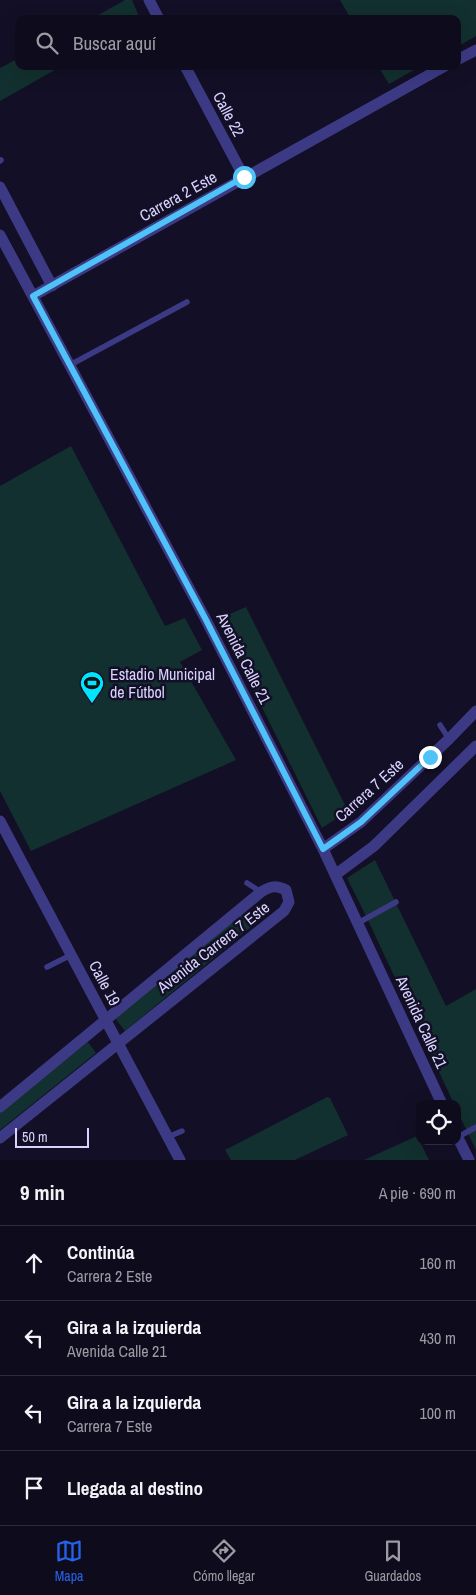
<!DOCTYPE html>
<html lang="es">
<meta charset="utf-8">
<style>
body{margin:0;font-family:"Archivo Narrow",sans-serif;background:#171425;color:#f1f3f6}
.controls{position:absolute;right:15px;bottom:15px;display:grid;overflow:hidden;border-radius:10px;box-shadow:0 5px 20px #0002}
.controls button{width:45px;height:45px;display:grid;place-items:center;padding:0;border:0;border-bottom:1px solid #2e2b3b;background:#0e0b1c;color:#f1f3f6;font:25px sans-serif}
.scale{position:absolute;left:15px;bottom:12px;width:74px;box-sizing:border-box;padding-left:5px;border:2px solid #d9d4ff;border-top:0;font-size:14px;line-height:18px;white-space:nowrap;color:#d9d4ff;-webkit-text-stroke:4px #130f26;paint-order:stroke}
.stop{position:absolute;width:15px;height:15px;margin:-11px;border:4px solid #4fc3f7;border-radius:50%;background:#fff}
.stop.end{background:#4fc3f7;border-color:#fff;box-shadow:0 1px 5px #0008}
.list{margin:0;padding:0;list-style:none}
h2{display:flex;justify-content:space-between;align-items:center;height:65px;margin:0;padding:0 20px;font-size:21px}
h2 small{font-size:16px;font-weight:400;color:#9b9ba3}
.list li{display:grid;grid-template-columns:32px 1fr auto;gap:15px;align-items:center;box-sizing:border-box;height:75px;padding:0 20px;border-top:1px solid #2e2b3b}
.list b{display:block;font-size:19px;white-space:nowrap}
.list p{margin:0;font-size:16px;white-space:nowrap;color:#9b9ba3}
.list em{font-size:16px;font-style:normal;color:#9b9ba3}
.icon{flex:none;width:28px;height:28px;fill:none;stroke:currentColor;stroke-width:2;stroke-linecap:round;stroke-linejoin:round}
.map{position:relative;flex:none;width:476px;height:1160px;overflow:hidden}
.search{position:absolute;background:#0e0b1c;box-shadow:0 5px 20px #0002;left:15px;right:15px;top:15px;height:55px;display:flex;align-items:center;gap:12px;box-sizing:border-box;padding:0 18px;border-radius:10px;color:#9b9ba3;font-size:19px}
.sheet{height:365px;background:#0e0b1c}
nav{display:flex;justify-content:space-around;align-items:center;box-sizing:border-box;height:70px;border-top:1px solid #2e2b3b;background:#0e0b1c;font-size:14px;color:#9b9ba3}
nav a{display:grid;justify-items:center;gap:2px}
nav .on{color:#2563eb}
.map>svg:first-child{display:block}
</style>
<div class="map">
<svg width="476" height="1160" viewBox="0 0 476 1160">
<rect width="100%" height="100%" fill="#130f26"/>
<!-- green -->
<path fill="#12302f" d="M125,0H132L140,19H91Z
M340,0H476V36L457,47V19H351Z
M19,58V66H62L0,101V68Z
M378,66H421L389,84Z
M71,446L165,626L185,618L202,650L180,662L236,760L31,851L0,791V486Z
M246,607L348,811L322,828L218,619Z
M375,860L446,1006L476,989V1150L457,1110V1104H454L367,918L347,878Z
M247,910L256,923L125,1031L115,1018Z
M88,1042L96,1053L0,1130V1112Z
M327,1097L330,1098L348,1135L295,1160H231L225,1150Z
M417,1136L429,1160H364Z"/>
<g fill="none" stroke-linecap="round" stroke-linejoin="round">
<!-- service -->
<path stroke="#3d3a85" stroke-width="5.5" d="M0,161L1,160
M70,365L187,302
M440,725L449,739
M247,883L261,892
M358,923L396,902
M47,967L71,955
M168,1137L182,1131
M458,1137L476,1127"/>
<!-- minor -->
<path stroke="#3d3a85" stroke-width="11" d="M149,0L159,19
M457,60L476,50
M185,66L244,177
M0,187L52,286
M0,235L205,618L323,849L442,1104
M33,296L445,66
M0,821L180,1160
M323,849L361,822L449,739L476,711
M335,875L374,846L476,746
M0,1107L261,892C271,886 276,885 286,890L289,902L284,911L0,1138
M457,1136L469,1160"/>
</g>
<g fill="none" stroke-linecap="round" stroke-linejoin="round">
<!-- route -->
<path stroke="#4fc3f7" stroke-width="6" d="M244,177L33,296L205,618L323,849L361,822L430,757"/>
</g>
<!-- icons -->
<defs>
<g id="stadium-pin" transform="scale(1.25)"><path d="M0 17L-7.5 6A9.5 9.5 0 1 1 7.5 6Z" fill="#00e5ff" stroke="#130f26"/><path d="M0-5a6.5 5 0 1 0 0 10a6.5 5 0 1 0 0-10ZM-3.5-1.8h7v3.6h-7Z" fill="#111"/></g>
</defs>
<g fill-rule="evenodd">
<use href="#stadium-pin" x="92" y="683"/>
</g>
<g text-anchor="middle" dominant-baseline="central" stroke-width="5" stroke-linejoin="round" paint-order="stroke">
<!-- street labels -->
<g font-size="16" fill="#d9d4ff" stroke="#130f26">
<text transform="translate(229 114) rotate(62)">Calle 22</text>
<text transform="translate(178 196) rotate(-29)">Carrera 2 Este</text>
<text transform="translate(244 658) rotate(63)">Avenida Calle 21</text>
<text transform="translate(369 790) rotate(-42)">Carrera 7 Este</text>
<text transform="translate(213 947) rotate(-38)">Avenida Carrera 7 Este</text>
<text transform="translate(105 983) rotate(62)">Calle 19</text>
<text transform="translate(422 1022) rotate(65)">Avenida Calle 21</text>
</g>
<!-- poi labels -->
<g font-size="16" fill="#d9d4ff" stroke="#130f26" text-anchor="start">
<text x="110" y="674">Estadio Municipal<tspan x="110" dy="18">de Fútbol</tspan></text>
</g>
</g>
</svg>
<div class="controls">
<button><svg class="icon" aria-label="locate" viewBox="0 0 24 24"><circle cx="12" cy="12" r="6"/><path d="M12 2v4M12 18v4M2 12h4M18 12h4"/></svg></button>
</div>
<div class="scale">50 m</div>
<div class="stop" style="left:244px;top:177px"></div>
<div class="stop end" style="left:430px;top:757px"></div>
<div class="search"><svg class="icon" aria-label="search" viewBox="0 0 24 24"><circle cx="10" cy="10" r="6"/><path d="M15 15l6 6"/></svg>Buscar aquí</div>
</div>
<section class="sheet">
<h2>9 min<small>A pie · 690 m</small></h2>
<ul class="list">
<li><svg class="icon" aria-label="ahead" viewBox="0 0 24 24"><path d="M12 20V5M6 11l6-6 6 6"/></svg><div><b>Continúa</b><p>Carrera 2 Este</p></div><em>160 m</em></li>
<li><svg class="icon" aria-label="left" viewBox="0 0 24 24"><path d="M17 20v-9H6M10 6l-5 5 5 5"/></svg><div><b>Gira a la izquierda</b><p>Avenida Calle 21</p></div><em>430 m</em></li>
<li><svg class="icon" aria-label="left" viewBox="0 0 24 24"><path d="M17 20v-9H6M10 6l-5 5 5 5"/></svg><div><b>Gira a la izquierda</b><p>Carrera 7 Este</p></div><em>100 m</em></li>
<li><svg class="icon" aria-label="arrive" viewBox="0 0 24 24"><path d="M6 21V4h12l-3 4 3 4H6"/></svg><div><b>Llegada al destino</b></div></li>
</ul>
</section>
<nav>
<a class="on"><svg class="icon" aria-label="map" viewBox="0 0 24 24"><path d="M3 6l6-2 6 2 6-2v14l-6 2-6-2-6 2zM9 4v14M15 6v14"/></svg>Mapa</a>
<a><svg class="icon" aria-label="directions" viewBox="0 0 24 24"><path d="M12 3l9 9-9 9-9-9zM9 14v-3h6M13 9l2 2-2 2"/></svg>Cómo llegar</a>
<a><svg class="icon" aria-label="saved" viewBox="0 0 24 24"><path d="M7 4h10v16l-5-4-5 4z"/></svg>Guardados</a>
</nav>
